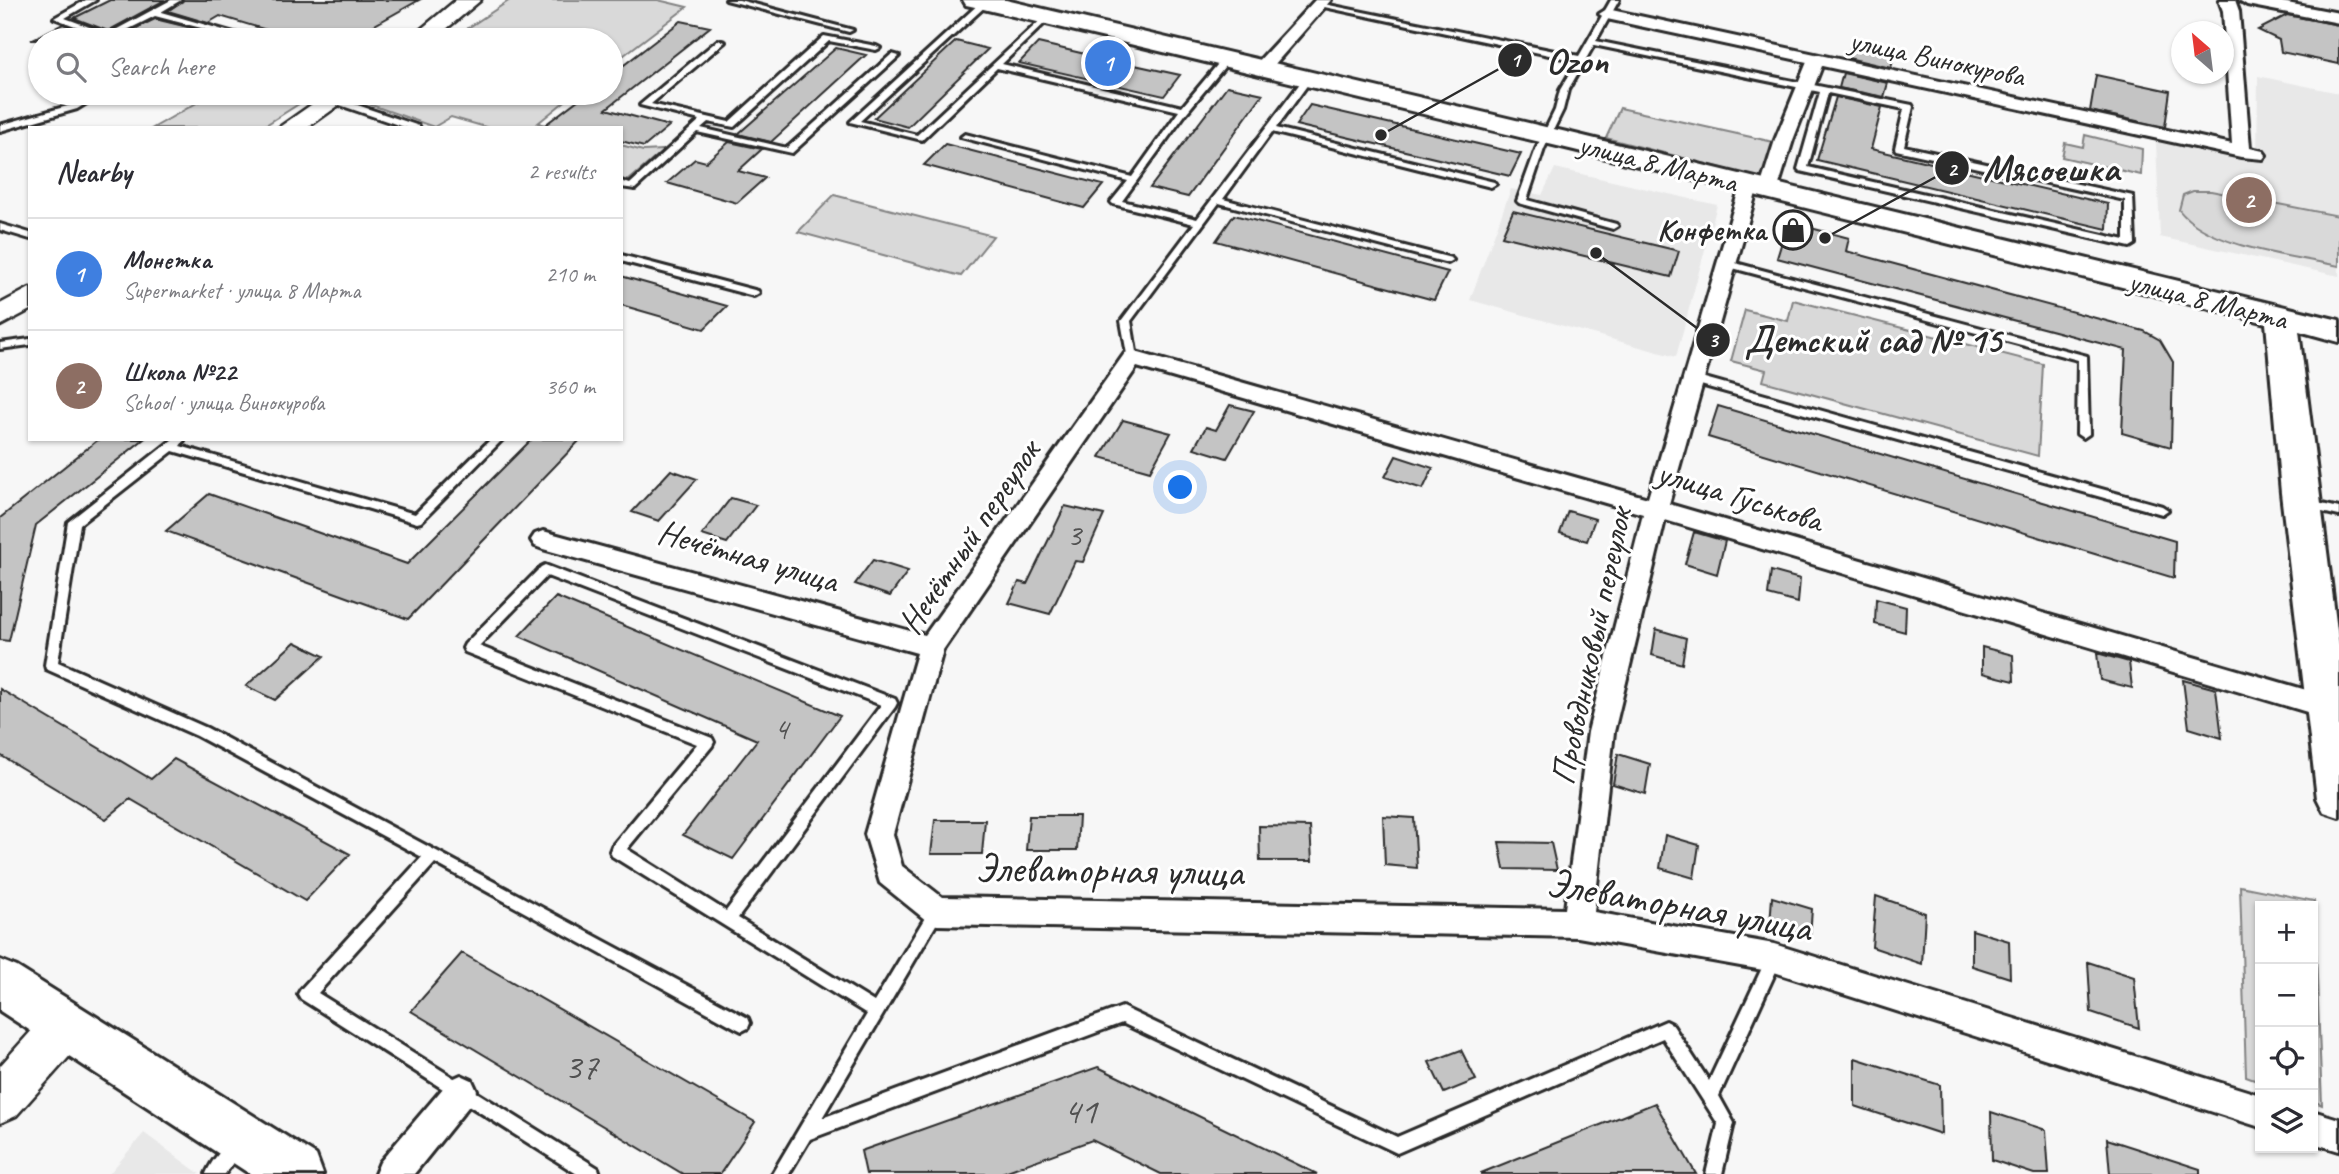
<!DOCTYPE html>
<meta charset="utf-8">
<style>
body{margin:0;font-family:Caveat,sans-serif;background:#f7f7f7;color:#2b2b33}
.controls{position:absolute;right:21px;bottom:21px;display:grid;overflow:hidden;border-radius:0px;box-shadow:0 2px 5px #0004}
.controls button{width:63px;height:63px;display:grid;place-items:center;padding:0;border:0;border-bottom:2px solid #e1e1e2;background:#fff;color:#2b2b33;font:35px sans-serif}
.compass{position:absolute;left:2171px;top:21px;width:63px;height:63px;border-radius:50%;background:#fff;box-shadow:0 2px 5px #0004;rotate:332deg}
.you{position:absolute;left:1181px;top:488px;width:24px;height:24px;margin:-18px;border:5px solid #fff;border-radius:50%;background:#1a73e8;box-shadow:0 0 0 10px #1a73e833}
.badge{display:grid;place-items:center;width:46px;height:46px;border-radius:50%;background:#0f766e;color:#fff;font-size:23px;font-weight:700}
.pin{position:absolute;translate:-50% -50%;border:4px solid #fff;box-shadow:0 2px 7px #0006}
.list{margin:0;padding:0;list-style:none}
h2{display:flex;justify-content:space-between;align-items:center;height:91px;margin:0;padding:0 28px;font-size:30px}
h2 small{font-size:23px;font-weight:400;color:#7c7c81}
.list li{display:grid;grid-template-columns:46px 1fr auto;gap:21px;align-items:center;box-sizing:border-box;height:112px;padding:0 28px;border-top:2px solid #e1e1e2}
.list b{display:block;font-size:26px;white-space:nowrap}
.list p{margin:0;font-size:23px;white-space:nowrap;color:#7c7c81}
.list em{font-size:23px;font-style:normal;color:#7c7c81}
.icon{flex:none;width:38px;height:38px;fill:none;stroke:currentColor;stroke-width:2;stroke-linecap:round;stroke-linejoin:round}
.map{position:relative;flex:none;width:2339px;height:1174px;overflow:hidden}
.search{position:absolute;background:#fff;box-shadow:0 2px 5px #0004;left:28px;top:28px;width:595px;height:77px;display:flex;align-items:center;gap:18px;box-sizing:border-box;padding:0 24px;border-radius:38px;color:#7c7c81;font-size:26px}
.panel{position:absolute;background:#fff;box-shadow:0 2px 5px #0004;left:28px;top:126px;width:595px;height:315px;border-radius:0px}
.map>svg:first-child{display:block}
</style>
<div class="map">
<svg width="2339" height="1174" viewBox="0 0 2339 1174">
<rect width="100%" height="100%" fill="#f7f7f7"/>
<filter id="ink" filterUnits="userSpaceOnUse"><feTurbulence type="fractalNoise" baseFrequency=".0143" numOctaves="2"/><feDisplacementMap in="SourceGraphic" scale="14" xChannelSelector="R" yChannelSelector="G"/><feConvolveMatrix kernelMatrix="1 2 1 2 8 2 1 2 1" color-interpolation-filters="sRGB"/></filter>
<g filter="url(#ink)">
<!-- built -->
<path fill="#e8e8e8" d="M2258,76L2339,93V276L2160,237L2156,142L2257,162Z
M1555,168L1717,205L1676,357L1470,300L1511,189L1542,195Z
M144,1133L200,1174H109Z"/>
<!-- green -->
<path fill="#d9d9d9" stroke="#828282" stroke-width="2" d="M510,0H658L687,7L611,65V40H450Z
M214,93H257L273,98L283,93H316L261,128H153Z
M372,93H575L538,123L556,128H489L451,117L434,127L360,101Z
M1620,108L1778,143L1764,179L1606,138Z
M2085,135L2142,149L2141,175L2062,157L2065,143L2083,147Z
M621,145L643,151L664,150L628,181L621,179Z
M2193,191H2211L2339,216V266C2293,256 2209,248 2179,210L2183,195Z
M834,195L993,236L961,276L798,232Z
M1793,300L2043,364L2038,456L1763,381L1766,370L1731,361L1745,310L1788,321Z
M2240,886L2314,901L2322,1105L2313,1101V906H2260V1081L2246,1076Z"/>
<!-- building -->
<path fill="#c4c4c4" stroke="#2b2b2b" stroke-width="2" d="M110,0H165L108,31L74,18Z
M183,0H419L348,40H300L220,16L208,23L168,11Z
M2287,15L2339,25V64L2281,52L2279,40L2258,30Z
M155,19L196,29L178,40H112Z
M681,21L710,27L606,109L669,126L644,147L621,141V128H541L587,93H611V75Z
M63,24L105,40H31Z
M956,41L988,49L908,127L874,118Z
M1038,43L1098,57L1180,75L1164,96L1019,63Z
M1851,46L1894,56L1891,68L1848,58Z
M836,48L866,55L771,142L738,134Z
M1843,73L1888,83L1884,97L1839,88Z
M2096,75L2170,91L2165,127L2090,111Z
M1227,86L1263,94L1188,197L1150,188Z
M1836,97L1882,107L1871,149L2108,204L2107,229L1817,160Z
M1310,105L1521,154L1510,176L1296,125Z
M729,142L762,149L738,171L765,178L737,203L667,183L695,159L706,162Z
M945,144L1103,185L1084,208L924,165Z
M1513,211L1679,251L1671,277L1502,236Z
M1234,215L1448,272L1434,300L1216,241Z
M1788,222L1849,238L1846,251L2144,331L2160,340L2173,362L2171,447L2122,433L2126,350L1777,258Z
M621,276L727,306L704,329L621,305Z
M1230,405L1254,411L1227,458L1194,448L1206,427L1216,430Z
M1718,406L2175,541L2174,578L1708,437Z
M1123,420L1171,433L1150,471L1100,457Z
M99,439H144L36,525L9,641L0,640V518Z
M532,439H581L408,619L166,531L209,494L407,564Z
M1396,456L1433,468L1423,489L1385,477Z
M671,470L697,479L659,521L632,512Z
M731,498L756,505L727,543L702,535Z
M1065,506L1104,515L1083,562L1075,561L1050,614L1009,603L1019,582L1027,584Z
M1568,511L1595,519L1587,541L1560,533Z
M1694,532L1725,541L1717,574L1685,564Z
M873,560L908,571L890,596L855,584Z
M1771,571L1800,579L1798,603L1768,595Z
M556,597L840,716L733,859L683,835L757,740L519,636Z
M1876,599L1906,607L1905,632L1875,624Z
M1656,629L1686,638L1682,664L1652,655Z
M295,642L324,656L275,700L246,686Z
M1982,647L2013,655L2014,681L1982,673Z
M2097,653L2129,662L2132,688L2100,680Z
M2183,680L2216,689L2222,738L2189,728Z
M0,689L151,779L174,759L350,854L305,901L130,799L106,819L0,755Z
M1618,754L1650,764L1645,794L1613,784Z
M1029,816H1079L1077,850H1026Z
M1383,816L1414,818L1417,868L1385,865Z
M935,820H985L982,854H931Z
M1259,826L1310,827L1312,861H1260Z
M1665,835L1699,845L1694,878L1660,868Z
M1499,842L1551,843L1557,870L1504,869Z
M1876,896L1925,913L1922,964L1872,947Z
M1772,897L1812,909L1810,937L1770,925Z
M1972,930L2009,941L2010,978L1972,966Z
M462,953L755,1122L720,1174H683L411,1011Z
M2088,962L2134,977L2139,1028L2091,1012Z
M1461,1050L1476,1080L1444,1093L1429,1062Z
M1855,1058L1940,1085L1941,1134L1855,1106Z
M1098,1067L1317,1174H1161L1092,1140L999,1174H866L861,1151Z
M1655,1103L1696,1174H1481V1173Z
M1991,1112L2046,1130L2049,1174H2034L1992,1160Z
M2107,1139L2200,1169V1174H2110Z"/>
<g fill="none" stroke-linecap="round" stroke-linejoin="round">
<!-- service casing -->
<g stroke="#2b2b2b" stroke-width="6">
<path id="service" d="M86,0H96L65,18L108,34L171,0H181L161,12L258,40H246L213,31L198,40H188L205,29L155,16L109,39L54,18Z
M726,0H739L853,30L849,32Z
M1611,0H1619L1596,41L1912,105L1913,107L1904,146L2133,196L2135,244L2130,247L1800,171L1798,169L1820,92L1594,45L1568,90L1563,110L1544,149L1527,200L1616,224L1618,226L1613,229L1519,203L1517,201L1536,149L1555,110L1560,90L1577,61L1315,5L1319,3L1579,56ZM1828,93L1904,109L1895,148L1896,150L2125,200V240L1808,167Z
M982,1L989,3L860,121L917,135L1046,15L1050,17L1049,19L1002,64L1182,107L1223,58L1230,60L1187,112L1122,201L1197,219L1304,78L1307,77L1311,80L1276,128L1494,182L1496,184L1491,187L1272,132L1223,199L1451,258L1453,260L1448,263L1219,203L1131,321L1137,358L1132,362L1128,360L1121,321L1194,224L1113,204L1111,202L1128,181L961,137L965,134L1132,177L1179,111L997,68L922,140L850,122Z
M824,36L876,46L880,48L876,50L829,41L734,127L708,122L701,128L787,148L892,54L899,56L792,153L697,132L635,189L621,187V181L630,184L700,120L640,105L718,40L725,42L651,104L729,122Z
M93,93H103L77,109L0,131V125L71,105Z
M334,97L419,126L420,128H407L331,102L330,100Z
M0,224L30,233V239L0,230Z
M621,255L758,291L759,293L754,296L621,261Z
M1728,261L2087,356L2089,434L2083,438L2077,434L2078,360L1725,266L1723,264Z
M30,339V345L0,349V343Z
M1694,375L2162,506L2168,510L2162,514L1690,382L1689,379L1690,376Z
M173,439H185L180,446L415,514L491,439H503L421,522L417,523L173,451L80,524L58,662L207,728L748,1018L750,1023L748,1028L742,1031L736,1028L435,863L318,993L598,1168L600,1174H577L301,999L298,994L301,989L422,857L197,736L46,669L45,665L68,522Z
M2305,500L2339,508V516L2301,507L2299,504L2301,501Z
M545,565L895,699L897,703L895,707L738,918L874,1002L932,906L937,904L942,906L944,911L822,1118L1122,1007L1397,1137L1666,1021L1672,1024L1709,1081L1769,953L1774,951L1779,953L1782,958L1719,1096L1734,1123L1722,1174H1706L1718,1124L1663,1038L1397,1153L1122,1023L810,1139L789,1174H772L867,1014L612,856L610,851L612,846L697,744L465,652L463,648L465,644L541,567ZM547,576L881,705L726,911L627,849L712,746L714,742L712,738L479,646Z
M236,1139L242,1141L244,1147L225,1174H206C211,1162 224,1144 236,1139Z"/>
</g>
<!-- minor casing -->
<g stroke="#2b2b2b" stroke-width="6">
<path id="minor" d="M1315,0H1331L1267,73H1255V65Z
M2219,0H2235L2239,11L2250,148L2263,151L2266,155L2263,159L2241,157L1822,66L1793,140L1777,191L1768,197L1759,191L1775,140L1807,62L1607,19L1599,14L1607,9L2232,144L2223,11Z
M2239,0H2271L2339,13V23L2247,5Z
M1749,180L1758,186L1669,504L2327,696L2336,699L2339,709L2336,715L2327,718L1665,520L1614,732L1594,912L1774,944L2260,1095V1127L1774,972L1578,937L937,925L927,921L880,883L865,834L917,653L543,549L535,546L531,540L535,534L543,531L925,635L1125,353L1132,351L1648,498L1740,186ZM1137,367L1643,514L1588,732L1565,909L942,897L902,866L893,834L943,650Z
M461,1075L472,1080L477,1091L472,1102L414,1174H375L380,1162L450,1080Z
M2313,1111L2339,1119V1151L2313,1143Z"/>
</g>
<!-- secondary casing -->
<g stroke="#2b2b2b" stroke-width="5">
<path id="secondary" d="M456,0H481L433,40H408Z
M328,93H356L307,128H278Z
M30,288V310L0,326V304Z
M67,1003L83,1009L89,1025L83,1041L16,1116L0,1123V1066L51,1009Z"/>
</g>
<!-- primary casing -->
<g stroke="#2b2b2b" stroke-width="6">
<path id="primary" d="M963,0H1006L1575,134L2339,320V342L2299,331L2339,646V817L2324,812L2317,798L2281,493L2266,323L1574,150L975,7L966,5Z
M0,960L17,967L316,1155L323,1174H250L0,1011Z"/>
</g>
<!-- service -->
<use href="#service" fill="#fff" fill-rule="evenodd"/>
<!-- minor -->
<use href="#minor" fill="#fff" fill-rule="evenodd"/>
<!-- secondary -->
<use href="#secondary" fill="#fff" fill-rule="evenodd"/>
<!-- primary -->
<use href="#primary" fill="#fff" fill-rule="evenodd"/>
</g>
</g>
<!-- icons -->
<defs>
<g id="shop-ring" transform="scale(2.0125)"><circle r="9.5" fill="#fff" stroke="#2b2b2b" stroke-width="1.5"/><path d="M-5-2.5h2.3a2.7 3.5 0 0 1 5.4 0H5L5.5 6h-11ZM-1.5-2.5h3a1.5 2.3 0 0 0-3 0Z" fill="#2b2b2b"/></g>
</defs>
<g fill-rule="evenodd">
<use href="#shop-ring" x="1793" y="230"/>
</g>
<g text-anchor="middle" dominant-baseline="central" stroke-width="6" stroke-linejoin="round" paint-order="stroke">
<!-- far-street labels -->
<g font-size="30" fill="#2b2b2b" stroke="#fff">
<text transform="translate(1937 58) rotate(12)">улица Винокурова</text>
<text transform="translate(1658 163) rotate(14)">улица 8 Марта</text>
<text transform="translate(2208 300) rotate(14)">улица 8 Марта</text>
</g>
<!-- far-poi labels -->
<g font-size="30" font-weight="bold" fill="#2b2b2b" stroke="#fff" text-anchor="end">
<text x="1766" y="230">Конфетка</text>
</g>
<!-- number labels -->
<g font-size="32" fill="#515151">
<text x="1074" y="534">3</text>
<text x="781" y="728">4</text>
</g>
<!-- street labels -->
<g font-size="35" fill="#2b2b2b" stroke="#fff">
<text transform="translate(1740 496) rotate(17)">улица Гуськова</text>
<text transform="translate(969 537) rotate(-56)">Нечётный переулок</text>
<text transform="translate(748 556) rotate(16)">Нечётная улица</text>
<text transform="translate(1591 646) rotate(-78)">Проводниковый переулок</text>
</g>
<!-- near-number labels -->
<g font-size="38" fill="#515151">
<text x="581" y="1066">37</text>
<text x="1080" y="1110">41</text>
</g>
<!-- near-street labels -->
<g font-size="42" fill="#2b2b2b" stroke="#fff">
<text transform="translate(1109 870) rotate(1)">Элеваторная улица</text>
<text transform="translate(1679 905) rotate(10)">Элеваторная улица</text>
</g>
</g>
<!-- callouts -->
<path fill="none" stroke="#2b2b2b" stroke-width="2.5" d="M1381 135L1515 60M1825 238L1952 168M1596 253L1713 340"/>
<g fill="#2b2b2b" stroke="#fff" stroke-width="2.5">
<circle cx="1381" cy="135" r="7"/>
<circle cx="1825" cy="238" r="7"/>
<circle cx="1596" cy="253" r="7"/>
<circle cx="1515" cy="60" r="18"/>
<circle cx="1952" cy="168" r="18"/>
<circle cx="1713" cy="340" r="18"/>
</g>
<g font-size="21" text-anchor="middle" font-weight="bold" fill="#fff">
<text x="1515" y="67">1</text>
<text x="1952" y="176">2</text>
<text x="1713" y="347">3</text>
</g>
<g font-size="37" text-anchor="middle" font-weight="bold" fill="#2b2b2b" stroke="#fff" stroke-width="6" stroke-linejoin="round" paint-order="stroke">
<text x="1577" y="73">Ozon</text>
<text x="2051" y="181">Мясоешка</text>
<text x="1873" y="352">Детский сад № 15</text>
</g>
</svg>
<div class="controls">
<button>+</button>
<button>−</button>
<button><svg class="icon" aria-label="locate" viewBox="0 0 24 24"><circle cx="12" cy="12" r="6"/><path d="M12 2v4M12 18v4M2 12h4M18 12h4"/></svg></button>
<button><svg class="icon" aria-label="layers" viewBox="0 0 24 24"><path d="M12 4l9 5-9 5-9-5zM3 14l9 5 9-5"/></svg></button>
</div>
<svg class="compass" viewBox="-18 -18 36 36"><path d="M0-13l5 13h-10z" fill="#e53935"/><path d="M0 13l5-13h-10z" fill="#7c7c81"/></svg>
<div class="you"></div>
<div class="pin badge" style="left:1108px;top:63px;background:#3f7fe0">1</div>
<div class="pin badge" style="left:2249px;top:200px;background:#8d6e63">2</div>
<div class="search"><svg class="icon" aria-label="search" viewBox="0 0 24 24"><circle cx="10" cy="10" r="6"/><path d="M15 15l6 6"/></svg>Search here</div>
<section class="panel">
<h2>Nearby<small>2 results</small></h2>
<ul class="list">
<li><span class="badge" style="background:#3f7fe0">1</span><div><b>Монетка</b><p>Supermarket · улица 8 Марта</p></div><em>210 m</em></li>
<li><span class="badge" style="background:#8d6e63">2</span><div><b>Школа №22</b><p>School · улица Винокурова</p></div><em>360 m</em></li>
</ul>
</section>
</div>
